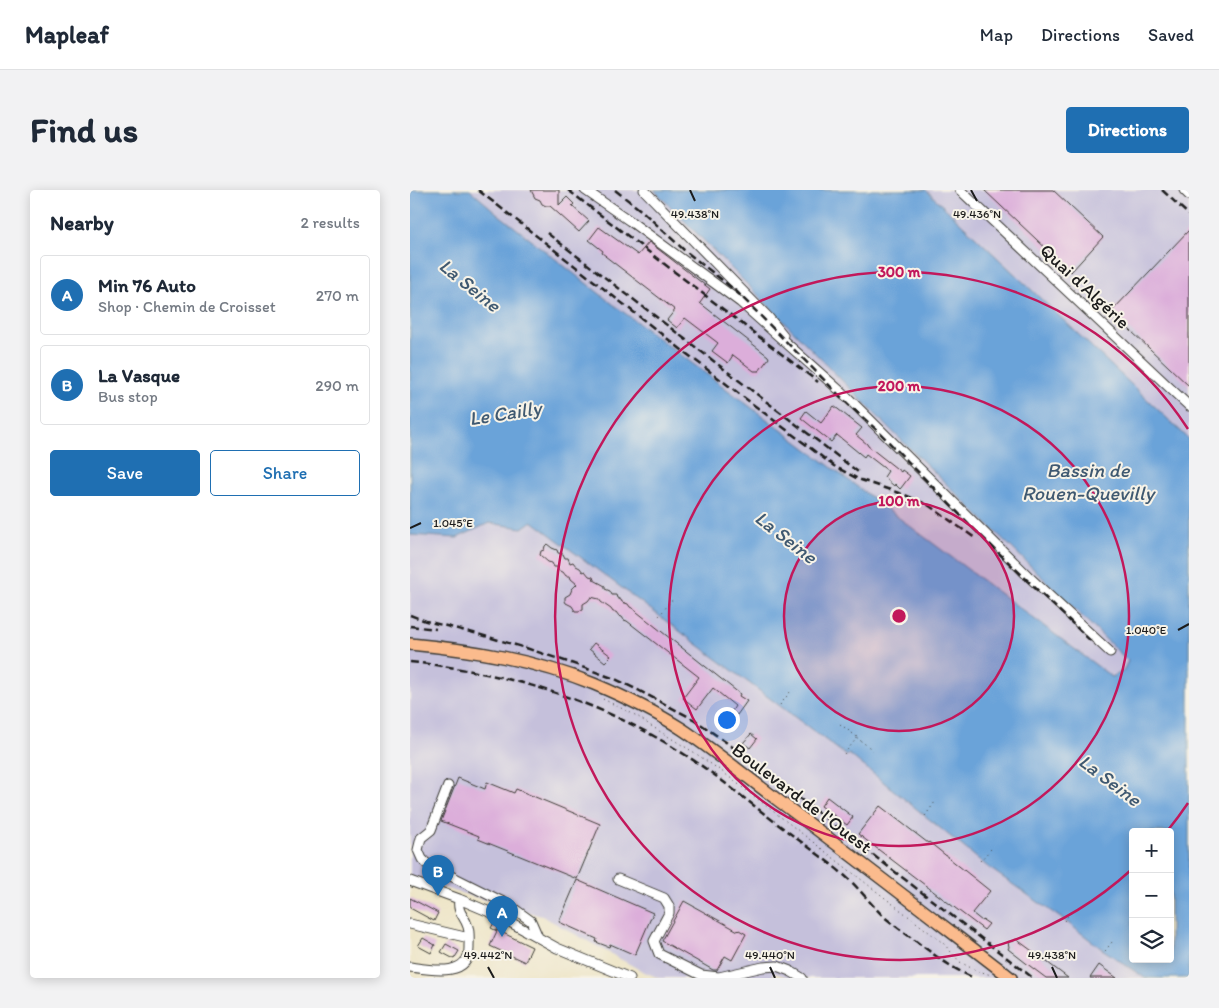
<!DOCTYPE html>
<meta charset="utf-8">
<style>
body{margin:0;font-family:Itim,sans-serif;background:#f2f2f3;color:#1f2937}
.controls{position:absolute;right:15px;bottom:15px;display:grid;overflow:hidden;border-radius:5px;box-shadow:0 2px 12px #0003}
.controls button{width:45px;height:45px;display:grid;place-items:center;padding:0;border:0;border-bottom:1px solid #e0e1e3;background:#fff;color:#1f2937;font:25px sans-serif}
.you{position:absolute;left:316px;top:529px;width:18px;height:18px;margin:-12px;border:4px solid #fff;border-radius:50%;background:#1a73e8;box-shadow:0 0 0 8px #1a73e833}
.badge{display:grid;place-items:center;width:32px;height:32px;border-radius:50%;background:#1f6fb2;color:#fff;font-size:16px;font-weight:700}
.pin{position:absolute;translate:-50% -41px;filter:drop-shadow(0 1px 2px #0008)}
.pin::after{content:'';position:absolute;top:26px;width:18px;height:15px;background:inherit;clip-path:polygon(0 0,100% 0,50% 100%)}
.list{margin:0;padding:0;list-style:none}
h2{display:flex;justify-content:space-between;align-items:center;height:65px;margin:0;padding:0 20px;font-size:21px}
h2 small{font-size:16px;font-weight:400;color:#747a83}
.list li{display:grid;grid-template-columns:32px 1fr auto;gap:15px;align-items:center;box-sizing:border-box;height:80px;margin:0 10px 10px;padding:0 10px;border:1px solid #e0e1e3;border-radius:5px}
.list b{display:block;font-size:19px;white-space:nowrap}
.list p{margin:0;font-size:16px;white-space:nowrap;color:#747a83}
.list em{font-size:16px;font-style:normal;color:#747a83}
.actions{display:flex;gap:10px;padding:15px 20px}
.actions a{flex:1;padding:11px 0;border:1px solid #1f6fb2;border-radius:5px;text-align:center;font-size:18px;color:#1f6fb2}
.actions .main{background:#1f6fb2;color:#fff}
.icon{flex:none;width:28px;height:28px;fill:none;stroke:currentColor;stroke-width:2;stroke-linecap:round;stroke-linejoin:round}
.map{position:relative;flex:none;width:779px;height:788px;overflow:hidden;border-radius:5px}
header{display:flex;align-items:center;gap:30px;box-sizing:border-box;height:70px;padding:0 25px;background:#fff;border-bottom:1px solid #e0e1e3}
header strong{font-size:24px}
nav{display:flex;gap:28px;margin-inline-start:auto;font-size:18px}
.intro{display:flex;align-items:center;justify-content:space-between;box-sizing:border-box;height:120px;padding:0 30px}
h1{margin:0;font-size:35px}
.button{padding:12px 22px;border-radius:5px;background:#1f6fb2;color:#fff;font-size:18px;font-weight:700}
main{display:flex;gap:30px;padding:0 30px}
aside{flex:1;background:#fff;border-radius:5px;box-shadow:0 2px 12px #0003}
.map>svg:first-child{display:block}
</style>
<header>
<strong>Mapleaf</strong>
<nav><a>Map</a><a>Directions</a><a>Saved</a></nav>
</header>
<div class="intro"><h1>Find us</h1><a class="button">Directions</a></div>
<main>
<aside>
<h2>Nearby<small>2 results</small></h2>
<ul class="list">
<li><span class="badge">A</span><div><b>Min 76 Auto</b><p>Shop · Chemin de Croisset</p></div><em>270 m</em></li>
<li><span class="badge">B</span><div><b>La Vasque</b><p>Bus stop</p></div><em>290 m</em></li>
</ul>
<div class="actions"><a class="main">Save</a><a>Share</a></div>
</aside>
<div class="map">
<svg width="779" height="788" viewBox="0 0 779 788">
<rect width="100%" height="100%" fill="#f7f3e8"/>
<filter id="ink" filterUnits="userSpaceOnUse"><feTurbulence type="fractalNoise" baseFrequency=".02" numOctaves="2"/><feDisplacementMap in="SourceGraphic" scale="10" xChannelSelector="R" yChannelSelector="G"/><feConvolveMatrix kernelMatrix="1 2 1 2 8 2 1 2 1" color-interpolation-filters="sRGB"/></filter>
<filter id="wash" filterUnits="userSpaceOnUse"><feTurbulence type="fractalNoise" baseFrequency=".0096" numOctaves="4" result="noise"/><feDisplacementMap in="SourceGraphic" scale="20" xChannelSelector="R" yChannelSelector="G"/><feGaussianBlur stdDeviation="1.12" result="paint"/><feColorMatrix in="noise" values="0 0 0 0 0 0 0 0 0 0 0 0 0 0 0 0 0 1.4 0 .05"/><feComposite in="paint" operator="in"/></filter>
<g filter="url(#wash)">
<rect width="100%" height="100%" fill="#ede4c5"/>
<!-- industrial -->
<path fill="#c5c0db" d="M60,0H244L481,240L718,471L713,481L702,488L204,115L88,24Z
M516,0H779V249L568,49Z
M0,329L126,331L723,769L768,788H381L364,783L362,788H249L232,781L132,726L26,696L0,686Z"/>
<!-- water -->
<path fill="#6aa3d9" stroke="#43607a" fill-rule="evenodd" d="M0,0H60L88,24L204,115L702,487L713,481L718,471L481,240L244,0H516L779,249V788H735L692,759L658,733L578,677L439,564L437,566L122,331L112,338L79,333L47,348L0,345ZM723,642H760V769H723Z"/>
<g id="blocks">
<!-- building -->
<path fill="#dcaeda" d="M121,0H149V15L157,7L164,14L162,16L179,31L169,42L140,16H136L132,14L130,10L125,8Z
M574,0H643L693,47L661,82Z
M189,37L228,65L239,52L300,99L290,113L358,166L359,168L349,181H344L323,165L318,173L302,161L308,153L275,128L267,138L257,130L265,120L195,66H196L192,63L193,61L179,50Z
M779,40V196L701,122Z
M424,216L452,238L446,245L457,254L458,256L491,282L492,280L500,286L491,298L490,299L485,294L484,296L474,287L478,281L456,264L454,267L427,245L421,252L391,228L396,221L411,233Z
M137,354L142,358L147,360L148,363L153,364L155,368H158L160,373L163,372L166,376L170,378L173,382L175,381L179,386L183,387L184,390L195,396V399L200,401L202,405H206L207,408L211,410L212,412L218,414L220,417L222,418L330,504L329,506L337,511L327,525L322,521L325,516L303,498L287,519L273,508L289,487L217,431L214,430L212,427L209,426L206,422H203L201,419L191,412L189,409L181,407L178,411L173,414V419L169,421H165L162,416L156,413L155,411V407L160,404L162,399L167,394L161,389L160,386H156L153,382L149,381L147,377H144L142,373L138,372L130,365L131,361L134,360L135,356Z
M184,453L201,466L195,472L179,459Z
M341,544L347,549L340,558L333,553Z
M48,588L75,599L77,592L104,603L106,599L190,634L167,689L68,649L69,646L31,631Z
M417,607L443,627L437,635L411,616Z
M470,616L518,653L519,652L580,701L562,723L572,731L573,730L579,734L574,740L448,644Z
M167,690L243,723L225,765L200,754L199,757L186,752L187,749L149,732Z
M0,708L28,723L24,731L0,718Z
M274,711L328,741L329,740L336,744L322,770L315,766L307,780H303L252,751Z
M85,731L90,734L87,740L122,757L115,772L80,756L87,741L81,738Z
M13,748L25,755L21,763L8,756Z
M606,749L629,766L658,788H636L616,773L598,759L599,757L598,752L604,751Z
M36,754L49,761L44,769L31,762Z
M689,775L707,788H680Z"/>
</g>
</g>
<g filter="url(#ink)">
<use href="#blocks" fill-opacity="0" stroke="#3b3a35" stroke-width="1"/>
<g fill="none" stroke-linecap="round" stroke-linejoin="round">
<!-- minor casing -->
<g stroke="#3b3a35" stroke-width="11">
<path id="minor" d="M175,0L220,31L330,112L437,207L618,386L700,462
M234,0L358,127L373,145
M550,0L779,216
M774,0L779,5
M38,596L21,640L11,648L8,660L12,669L17,674L99,715L121,731L128,747
M208,689L254,708L259,716V723L244,751L249,764L291,785L309,787L353,777L367,776L380,781L392,788
M0,691L49,709L89,726L147,758L220,788
M0,734L59,748
M0,777C21,780 60,788 59,757C59,751 60,743 58,737C54,724 47,724 49,709"/>
</g>
<!-- major casing -->
<g stroke="#3b3a35" stroke-width="14">
<path id="major" d="M0,454C63,460 125,470 184,494C215,507 244,521 272,539C305,561 337,587 369,611C447,669 524,729 601,788"/>
</g>
<!-- path -->
<path stroke="#3b3a35" stroke-width="1" stroke-dasharray="1 4" stroke-linecap="butt" d="M249,426L262,410
M193,509L227,526L241,536L285,563L314,583L533,753L550,772L563,779L581,785
M370,515L380,502
M430,534L447,547
M434,564L447,548L463,560
M515,626L525,612
M570,671L581,659
M654,731L661,722
M695,761L702,752"/>
<!-- minor -->
<use href="#minor" stroke="#fff" stroke-width="9"/>
<!-- major -->
<use href="#major" stroke="#fbbb8d" stroke-width="11"/>
<!-- rail -->
<path stroke="#1c1c1c" stroke-width="2.5" stroke-dasharray="8 4" stroke-linecap="butt" d="M68,0L277,164L424,276L448,289L495,305L518,315L565,348
M158,0L408,192
M205,0L232,21L274,60L326,101L437,213L470,243L567,342L684,454
M752,0L779,25
M137,43L448,282
M0,425L16,431L68,444L116,458L161,473L205,489L228,500L285,530L324,558L623,788
M0,436L26,439
M0,472C98,482 194,512 277,566C308,586 336,610 365,632C388,650 412,666 434,685C448,697 460,713 473,726C483,734 493,742 503,749C523,764 541,778 564,788"/>
</g>
</g>
<!-- ticks -->
<path fill="none" stroke="#1c1c1c" stroke-width="2" d="M280,0L285,11M561,0L567,11M0,338L11,333M768,440L779,434M78,777L84,788M360,777L365,788M642,777L647,788"/>
<!-- distance rings -->
<circle cx="489" cy="426" r="115" fill="#c2185b" fill-opacity=".12"/>
<g fill="none" stroke="#c2185b" stroke-width="2.5">
<circle cx="489" cy="426" r="115"/>
<circle cx="489" cy="426" r="230"/>
<path d="M778 613A344 344 0 0 1 758 640M721 680A344 344 0 1 1 778 239"/>
</g>
<g text-anchor="middle" dominant-baseline="central" stroke-width="4" stroke-linejoin="round" paint-order="stroke">
<!-- street labels -->
<g font-size="19" fill="#1c1c1c" stroke="#f7f3e8">
<text transform="translate(675 96) rotate(43)">Quai d'Algérie</text>
<text transform="translate(392 608) rotate(37)">Boulevard de l'Ouest</text>
</g>
<!-- water labels -->
<g font-size="20" font-style="italic" fill="#3f5971" stroke="#f7f3e8">
<text transform="translate(60 95) rotate(39)">La Seine</text>
<text transform="translate(95 223) rotate(-9)">Le Cailly</text>
<text x="678" y="280">Bassin de<tspan x="678" dy="23">Rouen-Quevilly</tspan></text>
<text transform="translate(376 347) rotate(38)">La Seine</text>
<text transform="translate(700 590) rotate(37)">La Seine</text>
</g>
</g>
<g font-size="12" text-anchor="middle" fill="#1c1c1c" stroke="#f7f3e8" stroke-width="4" stroke-linejoin="round" paint-order="stroke">
<text x="567" y="28">49.436°N</text>
<text x="285" y="28">49.438°N</text>
<text x="43" y="337">1.045°E</text>
<text x="736" y="444">1.040°E</text>
<text x="78" y="769">49.442°N</text>
<text x="360" y="769">49.440°N</text>
<text x="642" y="769">49.438°N</text>
</g>
<circle cx="489" cy="426" r="8" fill="#c2185b" stroke="#f7f3e8" stroke-width="2.5"/>
<g font-size="15" text-anchor="middle" font-weight="bold" fill="#c2185b" stroke="#f7f3e8" stroke-width="4" stroke-linejoin="round" paint-order="stroke">
<text x="489" y="87">300 m</text>
<text x="489" y="201">200 m</text>
<text x="489" y="316">100 m</text>
</g>
</svg>
<div class="controls">
<button>+</button>
<button>−</button>
<button><svg class="icon" aria-label="layers" viewBox="0 0 24 24"><path d="M12 4l9 5-9 5-9-5zM3 14l9 5 9-5"/></svg></button>
</div>
<div class="you"></div>
<div class="pin badge" style="left:92px;top:747px">A</div>
<div class="pin badge" style="left:28px;top:706px">B</div>
</div>
</main>
